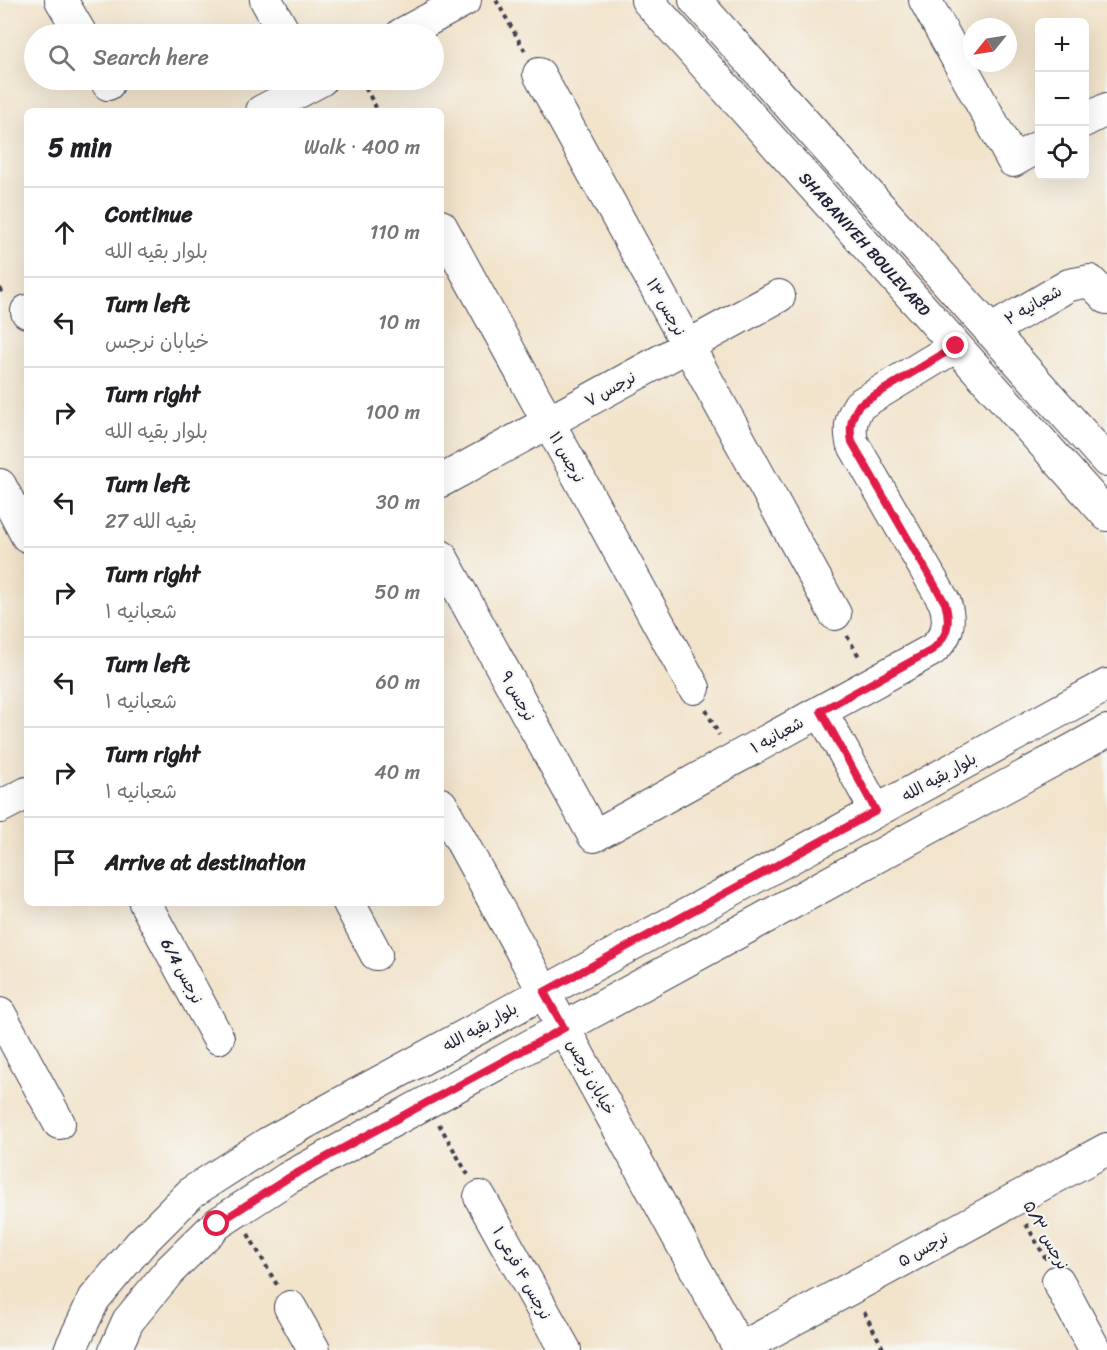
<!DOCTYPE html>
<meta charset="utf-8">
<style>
body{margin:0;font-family:Sriracha,"Playpen Sans Arabic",sans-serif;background:#f6f6f6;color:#202124}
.controls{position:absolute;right:18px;top:18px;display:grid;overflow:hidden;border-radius:9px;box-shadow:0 6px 24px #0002}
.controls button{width:54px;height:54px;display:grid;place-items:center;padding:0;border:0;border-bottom:2px solid #e0e0e0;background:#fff;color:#202124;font:30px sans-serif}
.compass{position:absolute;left:963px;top:18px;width:54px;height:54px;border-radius:50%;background:#fff;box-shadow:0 6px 24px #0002;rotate:240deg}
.stop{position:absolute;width:18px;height:18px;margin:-14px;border:4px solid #e11d48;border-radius:50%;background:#fff}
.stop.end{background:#e11d48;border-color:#fff;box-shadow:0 2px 6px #0008}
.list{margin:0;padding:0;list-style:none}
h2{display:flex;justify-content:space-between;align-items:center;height:78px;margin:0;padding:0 24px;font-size:26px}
h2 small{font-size:20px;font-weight:400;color:#757577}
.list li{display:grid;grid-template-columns:39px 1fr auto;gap:18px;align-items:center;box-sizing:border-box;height:90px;padding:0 24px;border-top:2px solid #e0e0e0}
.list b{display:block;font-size:22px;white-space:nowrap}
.list p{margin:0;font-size:20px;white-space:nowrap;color:#757577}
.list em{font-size:20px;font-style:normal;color:#757577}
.icon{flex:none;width:33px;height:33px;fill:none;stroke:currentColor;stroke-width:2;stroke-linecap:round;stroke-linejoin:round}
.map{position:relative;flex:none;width:1107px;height:1350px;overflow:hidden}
.search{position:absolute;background:#fff;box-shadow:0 6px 24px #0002;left:24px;top:24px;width:420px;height:66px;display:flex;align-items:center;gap:15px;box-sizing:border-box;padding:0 21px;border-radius:33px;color:#757577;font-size:22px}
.panel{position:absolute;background:#fff;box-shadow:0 6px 24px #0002;left:24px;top:108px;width:420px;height:798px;border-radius:9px}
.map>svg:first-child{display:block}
</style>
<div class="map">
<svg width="1107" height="1350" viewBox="0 0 1107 1350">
<rect width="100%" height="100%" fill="#f6f6f2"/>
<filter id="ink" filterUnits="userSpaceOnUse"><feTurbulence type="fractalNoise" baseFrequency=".0167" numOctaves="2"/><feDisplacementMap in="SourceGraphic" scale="12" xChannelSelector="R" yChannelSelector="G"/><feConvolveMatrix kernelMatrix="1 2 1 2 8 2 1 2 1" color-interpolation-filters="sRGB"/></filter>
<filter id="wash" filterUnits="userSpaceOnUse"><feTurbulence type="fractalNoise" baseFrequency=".008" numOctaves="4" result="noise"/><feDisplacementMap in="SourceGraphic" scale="24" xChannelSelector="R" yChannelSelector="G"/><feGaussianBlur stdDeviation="1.35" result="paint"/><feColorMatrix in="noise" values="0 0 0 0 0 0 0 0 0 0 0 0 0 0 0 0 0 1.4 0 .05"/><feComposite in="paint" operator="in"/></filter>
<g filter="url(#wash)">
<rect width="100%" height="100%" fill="#f2e3cb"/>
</g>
<g filter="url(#ink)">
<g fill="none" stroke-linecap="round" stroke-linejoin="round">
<!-- minor casing -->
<g stroke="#413f51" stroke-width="34">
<path id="minor" d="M61,0L81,34
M266,0L285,34
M647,0L1107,515
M695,0L1107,461
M925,0L1013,161L1040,146
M402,34L465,0
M539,74L835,614
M106,80L108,84
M262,111L321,80
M1084,121L1107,109
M441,226L694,688
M27,311V312
M990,331L1069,285L1090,281L1107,298
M441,481L779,296
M0,485L27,536
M441,556L594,836L932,650C948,636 951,623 945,603L852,442C849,427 851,418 859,405L956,346
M821,711L876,811
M441,804L740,1350
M0,807L27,793
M145,903L218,1038
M349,903L376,954
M0,1014L59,1123
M480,1197L565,1350
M1058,1281L1095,1350
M290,1307L314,1350
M739,1349L1107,1149
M70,1350L94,1299L141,1243L192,1192L268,1143L1107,685
M115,1350L128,1321L170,1270L217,1224L288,1178L1107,731"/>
</g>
<!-- path -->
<path stroke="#413f51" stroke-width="4" stroke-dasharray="4.5 4.5" stroke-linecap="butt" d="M496,0L526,53
M361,80L378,111
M0,288L4,296
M847,636L860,658
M706,710L719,735
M439,1124L468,1175
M1026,1224L1046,1259
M248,1234L277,1285
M864,1312L884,1350"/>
<!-- minor -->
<use href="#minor" stroke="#fff" stroke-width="32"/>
</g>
</g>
<g fill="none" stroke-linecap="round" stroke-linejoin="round" filter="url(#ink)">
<!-- route -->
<path stroke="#e11d48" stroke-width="8" d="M217,1224L288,1178L564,1028L544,992L876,811L821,711L932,650C948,636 951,623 945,603L852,442C849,427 851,418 859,405L956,346"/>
</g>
<g text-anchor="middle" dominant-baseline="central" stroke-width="4.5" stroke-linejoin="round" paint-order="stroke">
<!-- street labels -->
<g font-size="16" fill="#22223b" stroke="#f6f6f2">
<text transform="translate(865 244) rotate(48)">SHABANIYEH BOULEVARD</text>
<text transform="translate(1033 305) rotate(-30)">شعبانیه ۲</text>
<text transform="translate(666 307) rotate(61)">نرجس ۱۳</text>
<text transform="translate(610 389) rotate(-29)">نرجس ۷</text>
<text transform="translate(567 457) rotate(61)">نرجس ۱۱</text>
<text transform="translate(518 696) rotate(61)">نرجس ۹</text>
<text transform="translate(777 735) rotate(-29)">شعبانیه ۱</text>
<text transform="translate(939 777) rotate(-29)">بلوار بقیه الله</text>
<text transform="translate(182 971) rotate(62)">نرجس 6/4</text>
<text transform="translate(480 1027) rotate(-29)">بلوار بقیه الله</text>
<text transform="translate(591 1077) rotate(61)">خیابان نرجس</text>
<text transform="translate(1046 1235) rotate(61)">نرجس ۵/۳</text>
<text transform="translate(923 1249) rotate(-29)">نرجس ۵</text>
<text transform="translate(522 1273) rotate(61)">نرجس ۴ فرعی ۱</text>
</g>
</g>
</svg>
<div class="controls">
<button>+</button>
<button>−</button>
<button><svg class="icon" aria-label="locate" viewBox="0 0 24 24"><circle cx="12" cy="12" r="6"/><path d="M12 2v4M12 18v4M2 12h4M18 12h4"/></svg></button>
</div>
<svg class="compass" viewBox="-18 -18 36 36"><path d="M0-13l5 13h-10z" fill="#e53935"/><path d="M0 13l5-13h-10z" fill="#757577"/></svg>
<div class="stop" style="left:217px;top:1224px"></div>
<div class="stop end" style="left:956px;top:346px"></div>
<div class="search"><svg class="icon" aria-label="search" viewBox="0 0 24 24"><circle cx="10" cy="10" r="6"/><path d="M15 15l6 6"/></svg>Search here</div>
<section class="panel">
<h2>5 min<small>Walk · 400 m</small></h2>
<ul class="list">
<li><svg class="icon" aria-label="ahead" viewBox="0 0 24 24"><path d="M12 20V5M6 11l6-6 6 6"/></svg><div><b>Continue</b><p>بلوار بقیه الله</p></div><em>110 m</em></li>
<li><svg class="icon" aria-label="left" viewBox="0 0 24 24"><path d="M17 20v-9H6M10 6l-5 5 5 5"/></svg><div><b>Turn left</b><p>خیابان نرجس</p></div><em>10 m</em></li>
<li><svg class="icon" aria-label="right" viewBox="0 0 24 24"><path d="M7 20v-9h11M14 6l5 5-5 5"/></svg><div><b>Turn right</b><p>بلوار بقیه الله</p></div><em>100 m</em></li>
<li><svg class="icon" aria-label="left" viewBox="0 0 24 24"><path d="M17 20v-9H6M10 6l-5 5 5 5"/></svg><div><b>Turn left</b><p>بقیه الله 27</p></div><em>30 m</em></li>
<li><svg class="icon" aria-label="right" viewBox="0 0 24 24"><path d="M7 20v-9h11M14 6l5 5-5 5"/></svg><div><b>Turn right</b><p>شعبانیه ۱</p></div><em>50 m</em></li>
<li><svg class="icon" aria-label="left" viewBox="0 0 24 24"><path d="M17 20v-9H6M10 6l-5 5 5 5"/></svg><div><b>Turn left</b><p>شعبانیه ۱</p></div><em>60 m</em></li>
<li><svg class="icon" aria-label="right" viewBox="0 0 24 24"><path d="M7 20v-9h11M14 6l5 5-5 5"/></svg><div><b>Turn right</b><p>شعبانیه ۱</p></div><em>40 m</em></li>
<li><svg class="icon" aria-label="arrive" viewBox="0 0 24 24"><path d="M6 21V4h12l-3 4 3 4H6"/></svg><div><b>Arrive at destination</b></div></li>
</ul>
</section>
</div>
